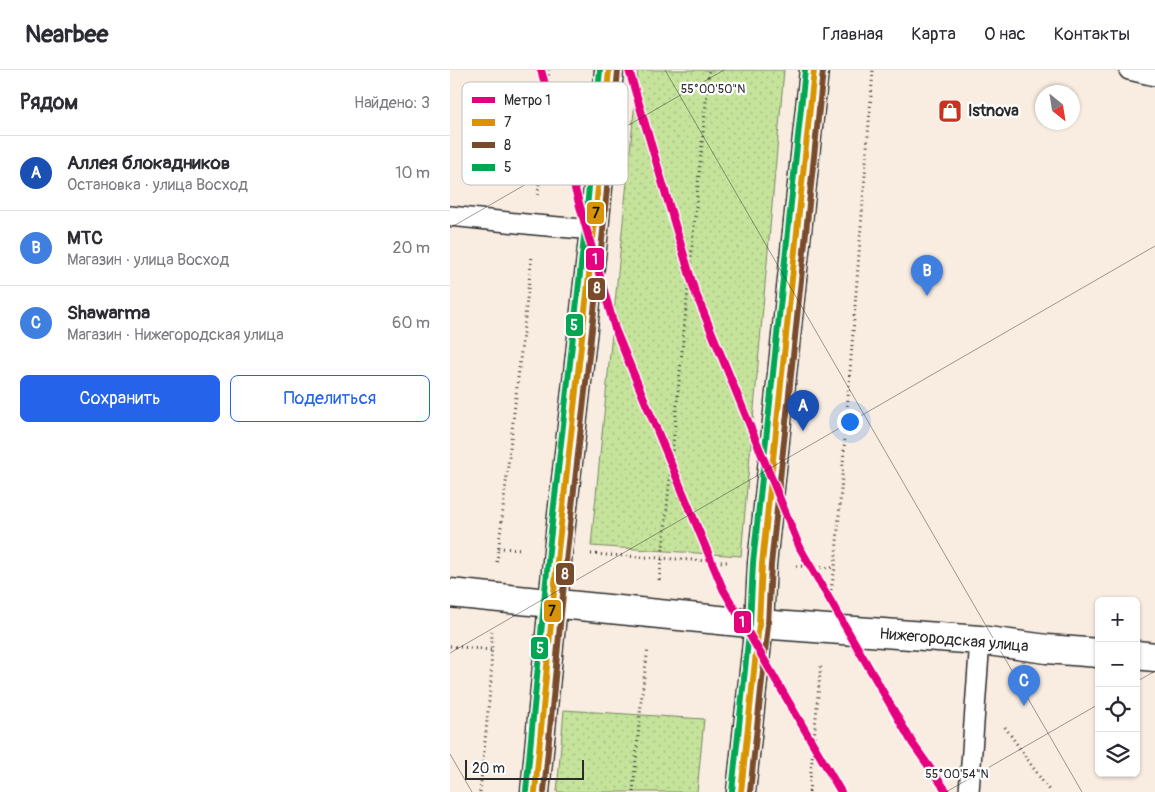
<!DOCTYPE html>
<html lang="ru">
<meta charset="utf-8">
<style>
body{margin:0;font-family:Pangolin,sans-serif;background:#f7f7f7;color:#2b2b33}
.controls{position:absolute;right:15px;bottom:15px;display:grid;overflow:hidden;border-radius:8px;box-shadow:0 1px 4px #0004}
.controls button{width:45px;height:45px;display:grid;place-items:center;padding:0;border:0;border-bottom:1px solid #e1e1e2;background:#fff;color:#2b2b33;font:25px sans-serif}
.compass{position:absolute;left:585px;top:15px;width:45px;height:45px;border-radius:50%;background:#fff;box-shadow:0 1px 4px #0004;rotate:150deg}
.scale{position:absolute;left:15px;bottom:12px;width:119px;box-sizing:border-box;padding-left:5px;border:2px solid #2b2b2b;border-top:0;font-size:14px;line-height:18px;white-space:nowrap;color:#2b2b2b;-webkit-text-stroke:4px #fff;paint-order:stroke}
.you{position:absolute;left:399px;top:351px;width:18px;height:18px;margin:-12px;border:4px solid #fff;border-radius:50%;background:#1a73e8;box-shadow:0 0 0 8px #1a73e833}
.badge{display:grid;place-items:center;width:32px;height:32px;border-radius:50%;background:#2563eb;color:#fff;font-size:16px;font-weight:700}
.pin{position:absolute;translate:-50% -41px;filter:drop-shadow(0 1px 2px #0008)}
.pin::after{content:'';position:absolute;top:26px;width:18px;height:15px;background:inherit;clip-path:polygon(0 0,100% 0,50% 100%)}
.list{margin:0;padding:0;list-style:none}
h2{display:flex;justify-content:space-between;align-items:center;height:65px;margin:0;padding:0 20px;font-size:21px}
h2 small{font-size:16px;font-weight:400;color:#7c7c81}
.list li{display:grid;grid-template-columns:32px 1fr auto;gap:15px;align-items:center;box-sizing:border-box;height:75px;padding:0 20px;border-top:1px solid #e1e1e2}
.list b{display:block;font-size:19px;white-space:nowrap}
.list p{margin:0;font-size:16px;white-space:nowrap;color:#7c7c81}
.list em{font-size:16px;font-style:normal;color:#7c7c81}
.actions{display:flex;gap:10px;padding:15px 20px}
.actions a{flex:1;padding:11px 0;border:1px solid #2563eb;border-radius:8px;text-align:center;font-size:18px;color:#2563eb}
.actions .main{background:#2563eb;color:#fff}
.icon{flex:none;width:28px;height:28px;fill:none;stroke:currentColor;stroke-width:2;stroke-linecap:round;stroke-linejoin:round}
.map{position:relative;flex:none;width:705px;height:722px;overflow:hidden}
header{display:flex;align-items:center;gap:30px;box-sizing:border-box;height:70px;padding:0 25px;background:#fff;border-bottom:1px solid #e1e1e2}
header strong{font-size:24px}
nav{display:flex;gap:28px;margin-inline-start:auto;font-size:18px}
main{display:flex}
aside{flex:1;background:#fff}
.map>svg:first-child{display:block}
</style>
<header>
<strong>Nearbee</strong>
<nav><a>Главная</a><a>Карта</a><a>О нас</a><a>Контакты</a></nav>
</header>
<main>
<aside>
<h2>Рядом<small>Найдено: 3</small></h2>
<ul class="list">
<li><span class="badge" style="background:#1a4fb4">A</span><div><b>Аллея блокадников</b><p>Остановка · улица Восход</p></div><em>10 m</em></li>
<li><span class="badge" style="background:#3f7fe0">B</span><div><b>МТС</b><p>Магазин · улица Восход</p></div><em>20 m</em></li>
<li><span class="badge" style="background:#3f7fe0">C</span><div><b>Shawarma</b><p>Магазин · Нижегородская улица</p></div><em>60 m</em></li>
</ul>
<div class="actions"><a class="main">Сохранить</a><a>Поделиться</a></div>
</aside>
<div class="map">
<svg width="705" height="722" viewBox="0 0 705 722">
<defs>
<pattern id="park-dots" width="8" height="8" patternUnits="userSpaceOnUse" patternTransform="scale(1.25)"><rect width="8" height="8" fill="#c5e39b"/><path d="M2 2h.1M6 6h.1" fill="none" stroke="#a9c386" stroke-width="1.8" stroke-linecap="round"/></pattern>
</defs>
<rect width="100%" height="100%" fill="#f9ede1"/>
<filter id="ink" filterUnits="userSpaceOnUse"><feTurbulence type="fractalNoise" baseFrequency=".02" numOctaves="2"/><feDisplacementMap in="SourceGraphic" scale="10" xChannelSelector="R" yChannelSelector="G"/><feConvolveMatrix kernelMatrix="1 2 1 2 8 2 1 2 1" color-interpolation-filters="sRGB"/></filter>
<g filter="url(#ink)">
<!-- park -->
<path fill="url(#park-dots)" stroke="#788763" d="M188,0H334L291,486L141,476Z
M114,640L254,649L247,722H107Z"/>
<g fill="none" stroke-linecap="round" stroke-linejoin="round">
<!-- service casing -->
<g stroke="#2b2b2b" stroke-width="22">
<path id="service" d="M679,0L705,6
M0,146L86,155L144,160
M519,722L530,570"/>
</g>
<!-- minor casing -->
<g stroke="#2b2b2b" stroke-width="31">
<path id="minor" d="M0,523L309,554L530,570L597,579L649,583
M686,585L705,587"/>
</g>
<!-- primary casing -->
<g stroke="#2b2b2b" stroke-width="31">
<path id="primary" d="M85,722L108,481L144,160L159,0
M291,722L309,554L312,494L364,0"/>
</g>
<!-- path -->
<path stroke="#2b2b2b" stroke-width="3" stroke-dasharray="1 4" stroke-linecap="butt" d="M88,125L99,0
M48,478L73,479
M141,484L277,492
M47,492L82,185
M346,496L385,498
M209,510L212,489L259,0
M380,525L385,498L423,0
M0,576L42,580
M555,657L600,722
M30,722L41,610L42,561
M183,722L192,623L198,578
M359,722L371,593"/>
<!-- service -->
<use href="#service" stroke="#fff" stroke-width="19"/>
<!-- minor -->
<use href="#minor" stroke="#fff" stroke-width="28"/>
<!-- primary -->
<use href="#primary" stroke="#fdde96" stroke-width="28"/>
<!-- bus-1 casing -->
<g stroke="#fff" stroke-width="10">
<path id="bus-1" d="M85,722L108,481L144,160L159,0
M291,722L309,554L312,494L364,0"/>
</g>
<!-- bus-2 casing -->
<g stroke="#fff" stroke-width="10">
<path id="bus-2" d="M94,722L117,482L153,161L168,1
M300,722L318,555L321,495L373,1"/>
</g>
<!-- bus-3 casing -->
<g stroke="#fff" stroke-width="10">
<path id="bus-3" d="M76,721L99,480L135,159L150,0
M282,721L300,553L303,493L355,0"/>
</g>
<!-- bus-1 -->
<use href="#bus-1" stroke="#d89406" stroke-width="6"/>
<!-- bus-2 -->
<use href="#bus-2" stroke="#7a4b2a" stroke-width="6"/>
<!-- bus-3 -->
<use href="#bus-3" stroke="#00a651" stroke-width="6"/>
<!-- metro-1 casing -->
<g stroke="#fff" stroke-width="11">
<path id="metro-1" d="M91,0L165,259L273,519L391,722
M179,0L244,219L350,478L463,674L497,722"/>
</g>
<!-- metro-1 -->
<use href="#metro-1" stroke="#e5007d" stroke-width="8"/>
</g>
</g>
<!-- ticks -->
<path fill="none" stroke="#2b2b2b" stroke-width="1" stroke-opacity="0.45" d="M215,0L632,722M0,158L274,0M0,583L705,176M686,612L705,601M0,684L22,722M496,722L649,634"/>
<!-- icons -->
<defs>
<g id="shop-square" transform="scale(1.25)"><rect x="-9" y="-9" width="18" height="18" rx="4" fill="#c8321e" stroke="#fff"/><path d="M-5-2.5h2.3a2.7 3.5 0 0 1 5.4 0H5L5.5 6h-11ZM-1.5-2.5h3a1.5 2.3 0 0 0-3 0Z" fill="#fff"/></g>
</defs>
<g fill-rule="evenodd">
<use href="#shop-square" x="500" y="41"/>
</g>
<g text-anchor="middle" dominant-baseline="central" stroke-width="4.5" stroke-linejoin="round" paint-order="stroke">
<!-- poi labels -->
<g font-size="16" font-weight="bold" fill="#2b2b2b" stroke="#fff" text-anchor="start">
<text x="518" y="41">Istnova</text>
</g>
<!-- street labels -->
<g font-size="16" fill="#2b2b2b" stroke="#fff">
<text transform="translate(504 570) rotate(5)">Нижегородская улица</text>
</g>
</g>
<!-- legend -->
<rect x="12" y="12" width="166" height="103" rx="8" fill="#fff" stroke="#bfbfbf" stroke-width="1"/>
<rect x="22" y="27" width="23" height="6" fill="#e5007d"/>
<rect x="22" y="49" width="23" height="7" fill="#d89406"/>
<rect x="22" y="72" width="23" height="6" fill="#7a4b2a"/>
<rect x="22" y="94" width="23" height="7" fill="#00a651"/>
<g font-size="14" fill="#2b2b2b">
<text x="54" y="35">Метро 1</text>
<text x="54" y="57">7</text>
<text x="54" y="80">8</text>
<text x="54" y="102">5</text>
</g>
<g font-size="12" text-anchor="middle" fill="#2b2b2b" stroke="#fff" stroke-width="4.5" stroke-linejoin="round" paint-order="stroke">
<text x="263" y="23">55°00'50"N</text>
<text x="507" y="708">55°00'54"N</text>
</g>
<g stroke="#fff" stroke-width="2">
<rect x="136" y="131" width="19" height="24" rx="5" fill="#d89406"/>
<rect x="135" y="177" width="20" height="24" rx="5" fill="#e5007d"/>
<rect x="137" y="207" width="19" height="24" rx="5" fill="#7a4b2a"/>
<rect x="115" y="243" width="19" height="24" rx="5" fill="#00a651"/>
<rect x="105" y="492" width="20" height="24" rx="5" fill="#7a4b2a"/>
<rect x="93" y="529" width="19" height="24" rx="5" fill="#d89406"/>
<rect x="283" y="540" width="19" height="24" rx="5" fill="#e5007d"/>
<rect x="80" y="566" width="19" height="24" rx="5" fill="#00a651"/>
</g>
<g font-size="14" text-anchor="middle" font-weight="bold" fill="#fff">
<text x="145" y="194">1</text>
<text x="147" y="223">8</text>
<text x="124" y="260">5</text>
<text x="115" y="509">8</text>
<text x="292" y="557">1</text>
<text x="90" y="583">5</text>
</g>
<g font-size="14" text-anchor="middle" font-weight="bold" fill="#111">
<text x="146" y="148">7</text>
<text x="102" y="546">7</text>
</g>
</svg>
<div class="controls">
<button>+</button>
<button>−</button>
<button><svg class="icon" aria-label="locate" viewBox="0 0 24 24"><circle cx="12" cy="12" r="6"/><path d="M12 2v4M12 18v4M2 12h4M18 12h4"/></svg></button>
<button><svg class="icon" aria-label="layers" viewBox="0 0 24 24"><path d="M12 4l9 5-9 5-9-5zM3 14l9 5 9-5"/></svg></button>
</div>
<svg class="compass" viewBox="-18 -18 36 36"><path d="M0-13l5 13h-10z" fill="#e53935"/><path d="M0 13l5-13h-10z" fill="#7c7c81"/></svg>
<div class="scale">20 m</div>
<div class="you"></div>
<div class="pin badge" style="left:353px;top:361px;background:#1a4fb4">A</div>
<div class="pin badge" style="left:477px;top:226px;background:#3f7fe0">B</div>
<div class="pin badge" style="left:574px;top:636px;background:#3f7fe0">C</div>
</div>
</main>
